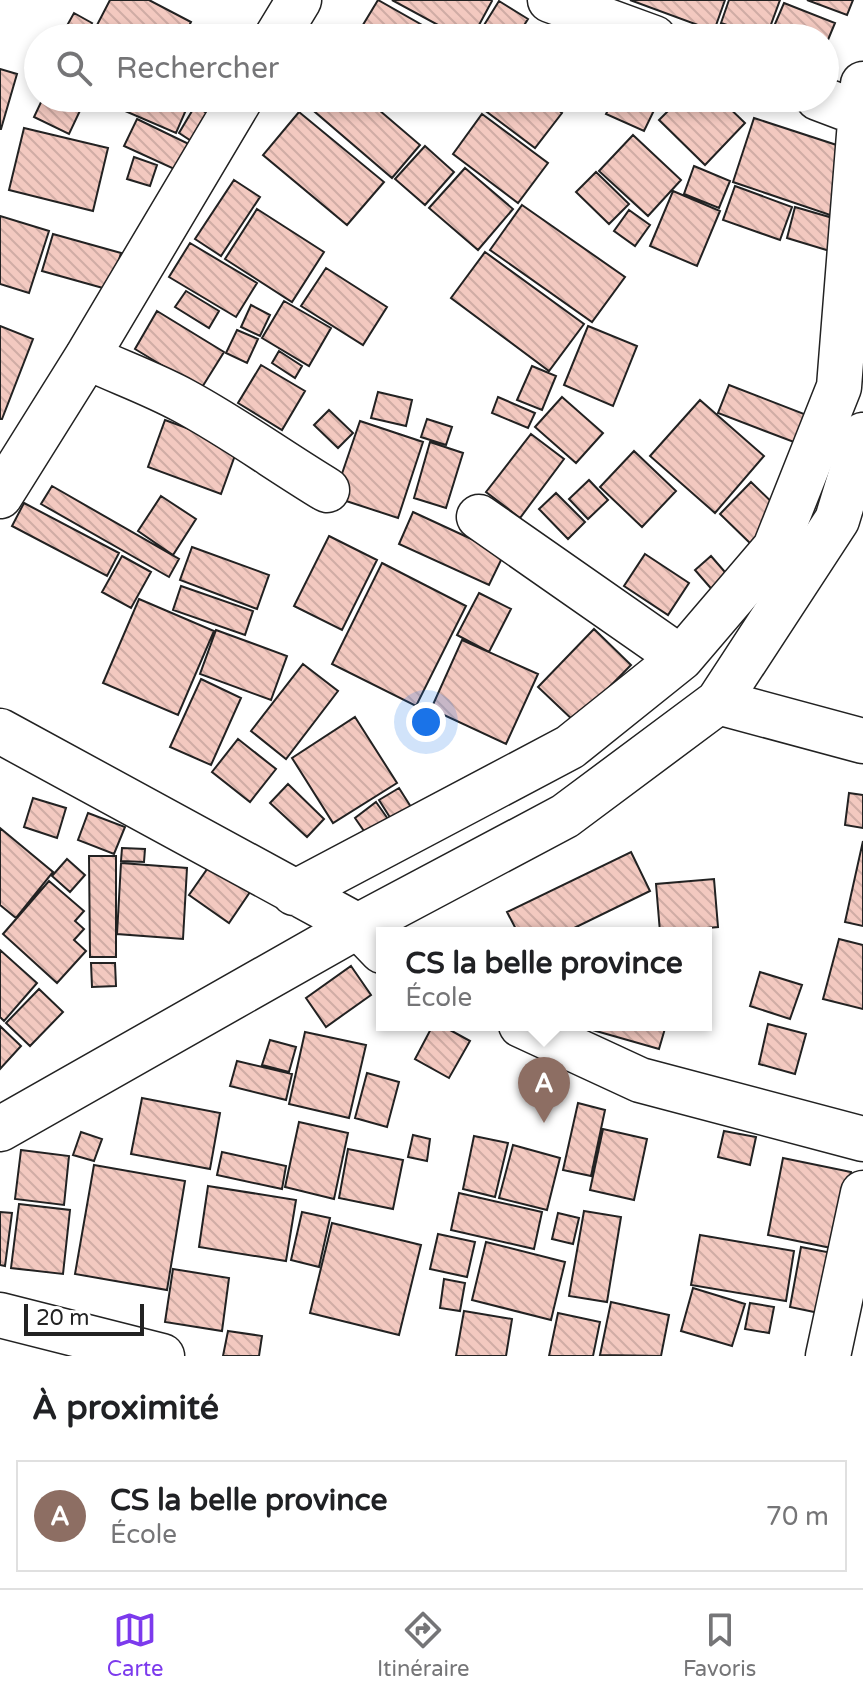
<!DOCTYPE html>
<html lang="fr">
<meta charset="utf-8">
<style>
body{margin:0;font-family:"Varela Round",sans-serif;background:#f6f6f6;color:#202124}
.scale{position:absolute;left:24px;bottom:20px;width:120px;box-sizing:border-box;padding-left:8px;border:4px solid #222;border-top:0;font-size:22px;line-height:28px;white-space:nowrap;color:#222;-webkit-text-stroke:6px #fff;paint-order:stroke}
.you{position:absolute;left:426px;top:722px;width:28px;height:28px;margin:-20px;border:6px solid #fff;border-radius:50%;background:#1a73e8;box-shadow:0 0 0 12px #1a73e833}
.badge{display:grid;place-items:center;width:52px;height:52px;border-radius:50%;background:#7c3aed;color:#fff;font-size:26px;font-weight:700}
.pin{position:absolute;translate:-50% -66px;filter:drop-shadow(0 2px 4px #0008)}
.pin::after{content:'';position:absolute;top:42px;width:28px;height:24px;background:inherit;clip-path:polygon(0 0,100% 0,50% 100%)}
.popup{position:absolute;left:376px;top:927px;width:336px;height:104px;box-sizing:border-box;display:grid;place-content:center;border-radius:0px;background:#fff;filter:drop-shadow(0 2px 6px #0005);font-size:26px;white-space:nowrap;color:#757577}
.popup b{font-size:30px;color:#202124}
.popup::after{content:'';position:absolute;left:50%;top:100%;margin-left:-16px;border:16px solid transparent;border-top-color:#fff}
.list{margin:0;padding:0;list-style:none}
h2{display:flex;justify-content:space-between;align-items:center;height:104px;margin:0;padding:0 32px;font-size:34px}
h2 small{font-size:26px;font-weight:400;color:#757577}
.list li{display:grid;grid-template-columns:52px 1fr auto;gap:24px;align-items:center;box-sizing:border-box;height:112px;margin:0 16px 16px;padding:0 16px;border:2px solid #e0e0e0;border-radius:0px}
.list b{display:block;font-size:30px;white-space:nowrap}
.list p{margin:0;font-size:26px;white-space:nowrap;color:#757577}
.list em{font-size:26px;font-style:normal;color:#757577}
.icon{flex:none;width:44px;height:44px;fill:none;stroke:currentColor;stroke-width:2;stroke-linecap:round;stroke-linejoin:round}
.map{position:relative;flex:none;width:863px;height:1356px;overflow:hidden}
.search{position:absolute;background:#fff;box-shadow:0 4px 12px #0003;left:24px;right:24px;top:24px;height:88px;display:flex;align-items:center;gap:20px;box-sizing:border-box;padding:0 28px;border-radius:44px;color:#757577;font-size:30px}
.sheet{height:232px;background:#fff}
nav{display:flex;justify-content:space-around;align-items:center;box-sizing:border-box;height:112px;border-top:2px solid #e0e0e0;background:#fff;font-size:22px;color:#757577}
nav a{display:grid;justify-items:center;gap:4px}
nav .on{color:#7c3aed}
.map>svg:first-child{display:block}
</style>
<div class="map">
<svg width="863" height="1356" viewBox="0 0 863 1356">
<defs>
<pattern id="building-back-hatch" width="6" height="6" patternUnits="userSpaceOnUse" patternTransform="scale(2)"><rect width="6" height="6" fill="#f3c9c0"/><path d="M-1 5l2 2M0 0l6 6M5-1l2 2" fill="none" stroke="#d0aca5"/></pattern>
</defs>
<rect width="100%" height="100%" fill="#fff"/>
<!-- building -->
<path fill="url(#building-back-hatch)" stroke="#222" stroke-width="2" d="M110,0H149L191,22L183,38H123L97,25Z
M378,0L445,38H355Z
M392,0H491L492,1L472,38H462Z
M630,0H725L714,31Z
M729,0H780L766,38L721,23Z
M807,0H853L847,15Z
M499,1L528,19L516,38H476Z
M784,3L835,23L825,47V38H791L772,31Z
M74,13L92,23L83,38H77L64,31Z
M0,69L17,74L1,129H0Z
M43,98H86L69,134L34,117Z
M95,98H177L189,103L176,133Z
M314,98H365L420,145L392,178L308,106Z
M491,98H543L562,113L535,148L483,109Z
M614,98H660L644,131L606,114Z
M681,98H719L745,123L705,165L659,120Z
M195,106L213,117L196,144L179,133Z
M299,112L384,182L347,225L263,155Z
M482,114L548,163L518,203L453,154Z
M754,118L855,151L833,216L733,182Z
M137,119L195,147L183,173L124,146Z
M24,128L108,148L93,211L9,190Z
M633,135L681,180L648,216L599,171Z
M425,146L454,172L425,205L395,179Z
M134,157L157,165L150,186L127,179Z
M694,166L730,181L719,208L684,194Z
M465,168L513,209L478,250L429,208Z
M596,172L629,204L609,224L576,192Z
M234,180L260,197L221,256L195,239Z
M735,186L792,207L780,240L723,220Z
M673,191L720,211L697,266L650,246Z
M522,205L625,277L592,322L490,250Z
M795,207L843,221L833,252L787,238Z
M257,209L324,252L292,302L225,259Z
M629,210L650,225L635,246L614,231Z
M0,216L49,231L29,293L0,284Z
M53,234L121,253L110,290L42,271Z
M190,243L257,283L236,317L169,277Z
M485,252L584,324L549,371L451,298Z
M326,268L387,307L363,345L301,306Z
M186,291L219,311L209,328L175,307Z
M284,301L331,328L309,366L262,338Z
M251,305L270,315L260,336L241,327Z
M157,311L224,352L201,389L135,349Z
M0,326L33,339L2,419H0Z
M588,326L637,346L613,406L564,385Z
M237,330L258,339L247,363L226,353Z
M279,351L302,366L295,378L272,363Z
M261,365L305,391L282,430L238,403Z
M532,366L556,376L542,410L517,400Z
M729,385L817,419L807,447L718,413Z
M378,392L412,400L406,426L371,418Z
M498,397L535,413L528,428L492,413Z
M562,397L603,433L576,463L535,427Z
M700,400L764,456L715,513L650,456Z
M329,410L353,433L338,448L314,425Z
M427,419L452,427L446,445L421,437Z
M165,420L238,447L221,494L148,467Z
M360,421L423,442L398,518L334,497Z
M531,434L564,459L520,518L486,492Z
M430,442L463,453L446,508L414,498Z
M634,451L676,491L642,527L600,487Z
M589,480L608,500L588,519L569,499Z
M751,482L783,513L752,545L720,514Z
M52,486L179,559L169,577L41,504Z
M556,493L585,522L568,539L539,509Z
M161,496L196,519L173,555L138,531Z
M24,503L119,553L107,576L12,526Z
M413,512L504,554L489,585L399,544Z
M329,536L377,560L342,630L294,606Z
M192,547L269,575L257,609L180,580Z
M645,554L689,583L668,615L624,586Z
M122,556L151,572L131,608L102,592Z
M711,556L731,579L715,593L695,570Z
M382,563L466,606L416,706L332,664Z
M181,586L253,611L245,635L173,610Z
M479,593L511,609L489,652L457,635Z
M139,599L214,631L178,715L103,683Z
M594,629L631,665L575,722L538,687Z
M216,630L287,656L271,700L200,674Z
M462,640L538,674L506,744L431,709Z
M303,664L338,691L286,759L251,731Z
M201,679L241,698L211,765L170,747Z
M355,717L397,783L333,823L292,758Z
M238,739L276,769L250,802L212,772Z
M288,784L324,819L307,837L270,803Z
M399,788L416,815L396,827L379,800Z
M849,793L863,795V828L845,825Z
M33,798L66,808L57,838L24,827Z
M376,802L395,829L373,844L355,818Z
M88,813L125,827L114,854L78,840Z
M0,828L53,872L16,918L0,905Z
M863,841V926L845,922Z
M122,848L145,849L144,862L121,861Z
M631,852L650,891L564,933H518L507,912Z
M89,856H116V957H90Z
M67,859L85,875L70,892L52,876Z
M121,863L187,868L183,939L117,934Z
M210,865L250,892L229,923L189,895Z
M714,879L718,927L660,932L656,884Z
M49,881L84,911L75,921L84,929L74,940L86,951L57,983L3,934Z
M839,939L863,945V1009L823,999Z
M0,950L37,983L4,1021L0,1017Z
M91,963H115L116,986L92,987Z
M351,966L371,995L326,1027L306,998Z
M760,972L802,985L790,1019L750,1006Z
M39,989L63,1012L30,1046L6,1023Z
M768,1024L806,1034L795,1074L759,1064Z
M433,1025H441L470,1041L449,1078L415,1059Z
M575,1025H666L659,1049Z
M0,1026L21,1046L0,1069Z
M305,1032L366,1045L349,1118L289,1104Z
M270,1040L296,1047L289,1072L262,1065Z
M237,1061L292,1074L286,1100L230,1086Z
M367,1073L399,1082L387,1127L355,1118Z
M142,1098L220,1113L210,1169L131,1154Z
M578,1103L605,1110L591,1176L563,1170Z
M299,1122L348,1133L334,1199L285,1187Z
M603,1129L647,1139L634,1200L590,1190Z
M724,1131L756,1137L750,1165L718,1157Z
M81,1132L102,1139L94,1161L73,1155Z
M413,1135L430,1139L427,1161L408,1157Z
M474,1136L508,1143L495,1197L463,1189Z
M513,1145L560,1158L547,1210L499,1198Z
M348,1149L403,1160L393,1209L339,1198Z
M21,1150L69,1156L64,1205L15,1199Z
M222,1152L286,1166L282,1189L217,1175Z
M783,1158L851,1172L836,1249L768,1235Z
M94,1165L185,1181L167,1290L75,1274Z
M208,1186L296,1200L286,1261L199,1247Z
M459,1193L542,1212L534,1249L451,1230Z
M19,1204L70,1210L63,1274L11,1268Z
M584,1211L621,1217L607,1302L569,1296Z
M0,1212L12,1213L5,1266L0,1265Z
M302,1212L330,1218L319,1267L291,1260Z
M558,1213L579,1218L573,1244L552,1239Z
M332,1223L421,1245L399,1335L310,1313Z
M438,1234L475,1242L467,1277L430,1269Z
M700,1235L794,1251L786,1301L691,1285Z
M486,1242L565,1262L551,1320L472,1300Z
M801,1247L832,1253L819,1313L790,1307Z
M173,1269L229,1278L222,1331L165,1322Z
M444,1279L465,1283L460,1311L440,1308Z
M693,1288L745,1304L732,1346L681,1331Z
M611,1302L669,1315L661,1356L600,1355Z
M750,1303L774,1307L769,1333L745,1329Z
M464,1311L512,1319L506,1356H456Z
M558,1313L600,1322L593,1356H549Z
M228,1331L262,1336L259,1356H223Z"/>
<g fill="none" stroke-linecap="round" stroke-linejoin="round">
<!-- minor casing -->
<g stroke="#222" stroke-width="47">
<path id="minor" d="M550,0L654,38
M276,38L299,0
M818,98L863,115
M87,357C119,372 153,384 184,401C234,428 279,461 327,490
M0,496L87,357L241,98
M479,517L681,658
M718,702L863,741
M0,731L358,926L382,951
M294,893L570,747L681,658L775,548L839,387L863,84
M521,1025L640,1080L863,1139
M0,1315L162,1356
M828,1356L863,1193"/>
</g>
<!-- major casing -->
<g stroke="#222" stroke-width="47">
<path id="major" d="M0,1129L358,926L565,816L718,702L837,520L863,435"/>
</g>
<!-- minor -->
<use href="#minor" stroke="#fff" stroke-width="44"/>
<!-- major -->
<use href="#major" stroke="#fff" stroke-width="44"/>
</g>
</svg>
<div class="scale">20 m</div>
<div class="you"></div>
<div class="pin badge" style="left:544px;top:1123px;background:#8d6e63">A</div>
<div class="popup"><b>CS la belle province</b>École</div>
<div class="search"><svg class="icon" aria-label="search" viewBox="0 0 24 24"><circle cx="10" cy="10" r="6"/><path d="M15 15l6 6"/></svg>Rechercher</div>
</div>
<section class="sheet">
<h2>À proximité<small></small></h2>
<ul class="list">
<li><span class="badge" style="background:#8d6e63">A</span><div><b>CS la belle province</b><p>École</p></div><em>70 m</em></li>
</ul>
</section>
<nav>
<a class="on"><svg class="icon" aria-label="map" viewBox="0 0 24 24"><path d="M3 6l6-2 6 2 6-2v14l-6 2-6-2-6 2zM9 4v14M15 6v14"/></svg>Carte</a>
<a><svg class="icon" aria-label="directions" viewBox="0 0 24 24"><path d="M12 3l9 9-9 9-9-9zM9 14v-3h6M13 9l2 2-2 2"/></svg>Itinéraire</a>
<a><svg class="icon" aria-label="saved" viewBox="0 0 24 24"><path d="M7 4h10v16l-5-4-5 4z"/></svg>Favoris</a>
</nav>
